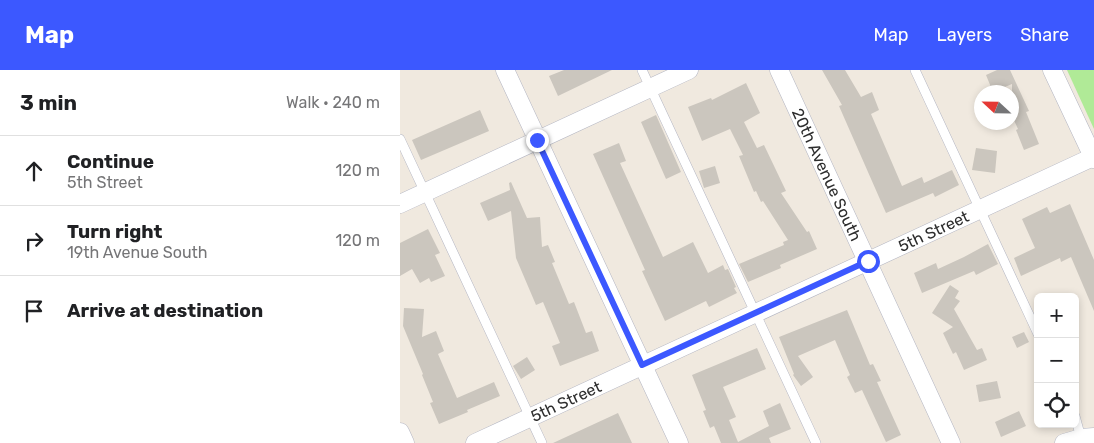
<!DOCTYPE html>
<meta charset="utf-8">
<style>
body{margin:0;font-family:Rubik,sans-serif;background:#f2f2f2;color:#202124}
.controls{position:absolute;right:15px;bottom:15px;display:grid;overflow:hidden;border-radius:8px;box-shadow:0 2px 8px #0003}
.controls button{width:45px;height:45px;display:grid;place-items:center;padding:0;border:0;border-bottom:1px solid #e0e0e0;background:#fff;color:#202124;font:25px sans-serif}
.compass{position:absolute;left:574px;top:15px;width:45px;height:45px;border-radius:50%;background:#fff;box-shadow:0 2px 8px #0003;rotate:292deg}
.stop{position:absolute;width:15px;height:15px;margin:-11px;border:4px solid #3c58ff;border-radius:50%;background:#fff}
.stop.end{background:#3c58ff;border-color:#fff;box-shadow:0 1px 5px #0008}
.list{margin:0;padding:0;list-style:none}
h2{display:flex;justify-content:space-between;align-items:center;height:65px;margin:0;padding:0 20px;font-size:21px}
h2 small{font-size:16px;font-weight:400;color:#757577}
.list li{display:grid;grid-template-columns:32px 1fr auto;gap:15px;align-items:center;box-sizing:border-box;height:70px;padding:0 20px;border-top:1px solid #e0e0e0}
.list b{display:block;font-size:19px;white-space:nowrap}
.list p{margin:0;font-size:16px;white-space:nowrap;color:#757577}
.list em{font-size:16px;font-style:normal;color:#757577}
.icon{flex:none;width:28px;height:28px;fill:none;stroke:currentColor;stroke-width:2;stroke-linecap:round;stroke-linejoin:round}
.map{position:relative;flex:none;width:694px;height:373px;overflow:hidden}
header{display:flex;align-items:center;gap:30px;box-sizing:border-box;height:70px;padding:0 25px;background:#3c58ff;color:#fff}
header strong{font-size:24px}
nav{display:flex;gap:28px;margin-inline-start:auto;font-size:18px}
main{display:flex}
aside{flex:1;background:#fff}
.map>svg:first-child{display:block}
</style>
<header>
<strong>Map</strong>
<nav><a>Map</a><a>Layers</a><a>Share</a></nav>
</header>
<main>
<aside>
<h2>3 min<small>Walk · 240 m</small></h2>
<ul class="list">
<li><svg class="icon" aria-label="ahead" viewBox="0 0 24 24"><path d="M12 20V5M6 11l6-6 6 6"/></svg><div><b>Continue</b><p>5th Street</p></div><em>120 m</em></li>
<li><svg class="icon" aria-label="right" viewBox="0 0 24 24"><path d="M7 20v-9h11M14 6l5 5-5 5"/></svg><div><b>Turn right</b><p>19th Avenue South</p></div><em>120 m</em></li>
<li><svg class="icon" aria-label="arrive" viewBox="0 0 24 24"><path d="M6 21V4h12l-3 4 3 4H6"/></svg><div><b>Arrive at destination</b></div></li>
</ul>
</aside>
<div class="map">
<svg width="694" height="373" viewBox="0 0 694 373">
<rect width="100%" height="100%" fill="#f0e9df"/>
<!-- park -->
<path fill="#b0ea97" d="M667,0H694V59Z"/>
<!-- building -->
<path fill="#cbc6be" d="M164,0H212L158,26L149,6Z
M422,0H445L461,27L472,22L479,40L471,44L502,116L522,107L524,113L552,100L559,115L535,127L533,123L486,143L439,36L442,35Z
M597,0H610L629,41L626,42L639,74L624,80L616,60L618,59L612,46V14L593,22L586,5Z
M346,13L360,43L344,52L357,78L364,75L386,121L381,123L407,162L409,161L417,179L380,195L381,198L348,212L339,194L384,175L383,172L388,170L363,131L361,132L356,121L354,122L339,86L343,85L330,59L302,71L288,37L311,28L312,30Z
M80,40L89,61L21,90L12,70Z
M256,45L281,102L266,109L241,52Z
M219,73L226,91L220,93L263,187L293,172L308,203L323,195L325,200L328,199L336,217L334,218L337,223L309,237L306,231L265,251L242,201L245,200L193,84Z
M576,78L597,81L595,103L572,100Z
M315,96L320,113L304,118L299,101Z
M111,112L127,148L140,147L142,177L148,175L155,192L152,193L169,234L174,232L186,263L192,261L199,281L160,296L152,276L160,273L143,232L136,235L116,188L111,141L88,151L80,133L110,120L109,113Z
M670,134L694,190V241L671,187L661,192L660,188L621,206L614,188L635,178L622,149L647,137L650,143Z
M28,159L40,183L35,185L45,206L31,212L29,208L20,213L12,199L0,206V173Z
M588,174L598,194L576,205L574,201L522,223L514,203L536,193L538,199L564,187Z
M550,215L559,221L555,228L560,231L554,239L577,280L582,278L587,290L564,300L556,282L553,284L543,263L553,257L532,243Z
M4,238L24,239L22,267L36,261L44,281L38,284L57,328L94,312L100,326L67,340L68,342L39,354L30,333L33,332L22,305L23,304L3,256Z
M447,240L470,295L473,294L481,311L477,312L501,365L486,372L462,320L455,323L447,307L450,305L435,270L398,286L413,307L401,316L393,305L394,304L379,267Z
M624,262L629,272L617,278L612,267Z
M357,278L366,299L323,317L336,347L329,350L338,372L369,356L363,341L380,333L391,359L369,368L371,373H321L314,356L310,358L303,341L306,340L292,305Z
M127,287L135,300L121,309L113,296Z
M597,311L601,328L579,332L576,315Z
M619,341L626,356L601,367L595,352Z
M218,343L232,373H153Z"/>
<g fill="none" stroke-linecap="round" stroke-linejoin="round">
<!-- lane casing -->
<g stroke="#b3b5c2" stroke-width="10">
<path id="lane" d="M242,0L416,373
M515,0L638,264
M0,69L142,373
M675,346L681,368"/>
</g>
<!-- street casing -->
<g stroke="#b3b5c2" stroke-width="19">
<g id="street">
<path d="M105,0L279,373"/>
<path id="s1" d="M379,0L551,373"/>
<path d="M652,0L694,89"/>
<path d="M0,134L289,0"/>
<path d="M0,362L5,373"/>
<path id="s2" d="M75,373L693,87"/>
<path d="M664,373L681,368L694,367"/>
</g>
</g>
<!-- lane -->
<use href="#lane" stroke="#fff" stroke-width="9"/>
<!-- street -->
<use href="#street" stroke="#fff" stroke-width="18"/>
</g>
<g fill="none" stroke-linecap="round" stroke-linejoin="round">
<!-- route -->
<path stroke="#3c58ff" stroke-width="6" d="M137,70L242,295L468,191"/>
</g>
<g text-anchor="middle" dominant-baseline="central" stroke-width="4.5" stroke-linejoin="round" paint-order="stroke">
<!-- street labels -->
<g font-size="16" fill="#2d2d2d" stroke="#fff">
<text stroke="none"><textPath href="#s1" startOffset="115">20th Avenue South</textPath></text>
<text stroke="none"><textPath href="#s2" startOffset="505">5th Street</textPath></text>
<text stroke="none"><textPath href="#s2" startOffset="100">5th Street</textPath></text>
</g>
</g>
</svg>
<div class="controls">
<button>+</button>
<button>−</button>
<button><svg class="icon" aria-label="locate" viewBox="0 0 24 24"><circle cx="12" cy="12" r="6"/><path d="M12 2v4M12 18v4M2 12h4M18 12h4"/></svg></button>
</div>
<svg class="compass" viewBox="-18 -18 36 36"><path d="M0-13l5 13h-10z" fill="#e53935"/><path d="M0 13l5-13h-10z" fill="#757577"/></svg>
<div class="stop" style="left:468px;top:191px"></div>
<div class="stop end" style="left:137px;top:70px"></div>
</div>
</main>
